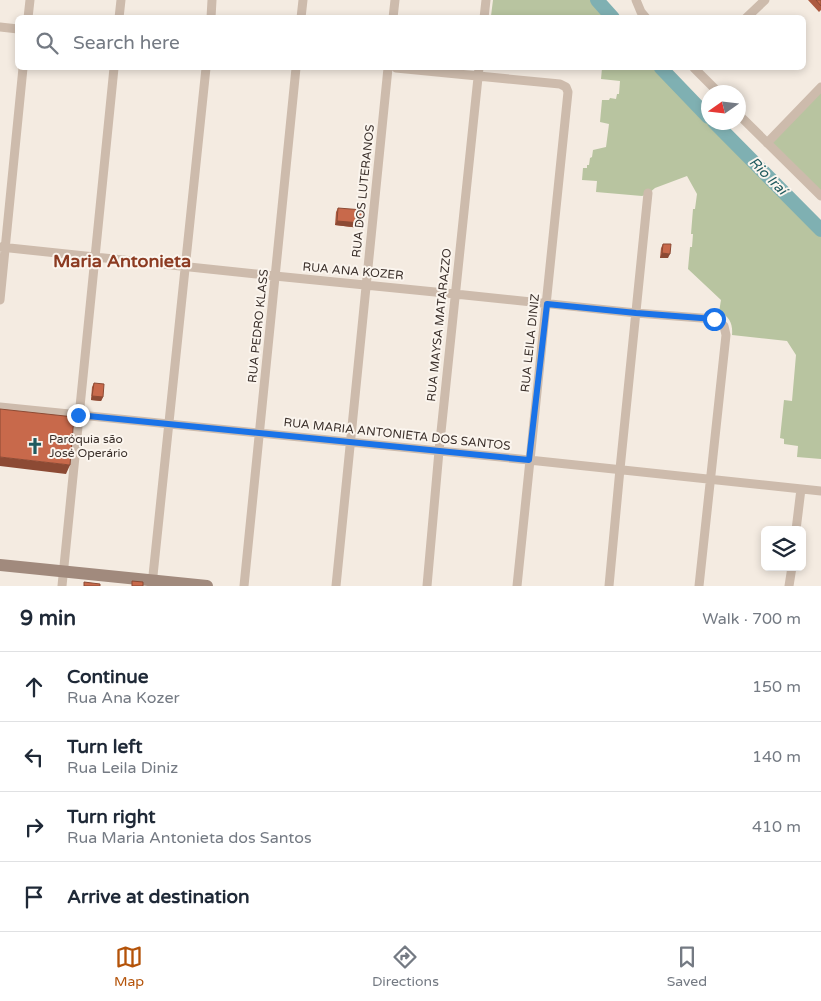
<!DOCTYPE html>
<meta charset="utf-8">
<style>
body{margin:0;font-family:"Varela Round",sans-serif;background:#f2f2f3;color:#1f2937}
.controls{position:absolute;right:15px;bottom:15px;display:grid;overflow:hidden;border-radius:8px;box-shadow:0 2px 8px #0003}
.controls button{width:45px;height:45px;display:grid;place-items:center;padding:0;border:0;border-bottom:1px solid #e0e1e3;background:#fff;color:#1f2937;font:25px sans-serif}
.compass{position:absolute;left:701px;top:85px;width:45px;height:45px;border-radius:50%;background:#fff;box-shadow:0 2px 8px #0003;rotate:256deg}
.stop{position:absolute;width:15px;height:15px;margin:-11px;border:4px solid #1a73e8;border-radius:50%;background:#fff}
.stop.end{background:#1a73e8;border-color:#fff;box-shadow:0 1px 5px #0008}
.list{margin:0;padding:0;list-style:none}
h2{display:flex;justify-content:space-between;align-items:center;height:65px;margin:0;padding:0 20px;font-size:21px}
h2 small{font-size:16px;font-weight:400;color:#747a83}
.list li{display:grid;grid-template-columns:32px 1fr auto;gap:15px;align-items:center;box-sizing:border-box;height:70px;padding:0 20px;border-top:1px solid #e0e1e3}
.list b{display:block;font-size:19px;white-space:nowrap}
.list p{margin:0;font-size:16px;white-space:nowrap;color:#747a83}
.list em{font-size:16px;font-style:normal;color:#747a83}
.icon{flex:none;width:28px;height:28px;fill:none;stroke:currentColor;stroke-width:2;stroke-linecap:round;stroke-linejoin:round}
.map{position:relative;flex:none;width:821px;height:586px;overflow:hidden}
.search{position:absolute;background:#fff;box-shadow:0 2px 8px #0003;left:15px;right:15px;top:15px;height:55px;display:flex;align-items:center;gap:12px;box-sizing:border-box;padding:0 18px;border-radius:8px;color:#747a83;font-size:19px}
.sheet{height:345px;background:#fff}
nav{display:flex;justify-content:space-around;align-items:center;box-sizing:border-box;height:70px;border-top:1px solid #e0e1e3;background:#fff;font-size:14px;color:#747a83}
nav a{display:grid;justify-items:center;gap:2px}
nav .on{color:#b45309}
.map>svg:first-child{display:block}
</style>
<div class="map">
<svg width="821" height="586" viewBox="0 0 821 586">
<rect width="100%" height="100%" fill="#f4ebe1"/>
<!-- green -->
<path fill="#b8c4a0" d="M493,0H592L609,17L501,18L491,16Z
M601,68H657L708,121V122L710,123L821,237V459L797,457L798,446L784,444V439L780,438L784,400L792,401L796,355L787,341L732,335C733,325 730,316 719,312L721,300L688,269L690,247H692L693,234H691L693,209H695L697,194L687,176L655,188L648,194L642,196L596,192L597,181L582,180L583,168H587V165H589L590,158L592,157L593,150L606,147L609,124L600,122L602,100H609L610,98L616,99L617,94H619L620,81L601,79L602,68Z
M821,91V191L770,141Z"/>
<g fill="none" stroke-linecap="round" stroke-linejoin="round">
<!-- river -->
<path stroke="#7fb0b2" stroke-width="14" d="M597,0L613,18
M661,68L708,117
M714,122L821,230"/>
<!-- street -->
<path stroke="#cdbbac" stroke-width="9" d="M636,0L641,12L646,18
M28,18L30,0
M119,18L121,0
M211,18L212,0
M301,18L303,0
M393,18L395,0
M484,18L486,0
M746,18L765,0
M0,27L18,29
M396,68L560,84L566,87L568,92L517,586
M694,68L718,92
M738,114L821,196
M767,143L821,87
M0,247L275,276L455,294L636,313L714,319L724,326L726,335L699,586
M0,300L23,68
M0,407L529,460L821,491
M796,530L801,489
M152,585L206,68
M62,586L114,68
M244,586L296,68
M336,586L388,68
M427,586L439,451L479,68
M609,586L620,469L648,193
M789,586L792,567"/>
<!-- secondary -->
<path stroke="#a18a7d" stroke-width="12" d="M0,565L207,586"/>
</g>
<!-- wall -->
<path fill="#ac5a40" d="M808,0H821V10L819,12Z
M338,208L360,228L335,225L336,212Z
M663,244L668,258H660L661,248Z
M94,383L103,397L101,401L91,400L92,387Z"/>
<!-- shaded-wall -->
<path fill="#8c4a34" d="M337,221L361,223L360,228L335,225Z
M662,253L670,254L668,258H660Z
M92,396L103,397L101,401L91,400Z
M0,457L70,465L66,474L0,466Z"/>
<!-- building -->
<path fill="#c8694b" stroke="#8c4a34" d="M816,0H821V6Z
M338,208L363,210L361,223L337,221Z
M663,244H671L670,254L662,253Z
M94,383L104,384L103,397L92,396Z
M0,409L74,417L70,465L0,457Z
M132,581L143,582V586H132Z
M84,582L100,584V586H84Z"/>
<g fill="none" stroke-linecap="round" stroke-linejoin="round">
<!-- route -->
<path stroke="#1a73e8" stroke-width="6" d="M78,415L529,460L547,304L636,313L714,319"/>
</g>
<!-- icons -->
<defs>
<g id="church-bare" transform="scale(1.35)"><path d="M-1.2-6h2.4v3.5h3.3v2.4h-3.3V6h-2.4V-.1h-3.3v-2.4h3.3Z" fill="#1f5a5e" stroke="#fbf5ee" stroke-width="2.5" paint-order="stroke"/></g>
</defs>
<g fill-rule="evenodd">
<use href="#church-bare" x="35" y="446"/>
</g>
<g text-anchor="middle" dominant-baseline="central" stroke-width="4" stroke-linejoin="round" paint-order="stroke">
<!-- street labels -->
<g font-size="12" fill="#3b302b" stroke="#fbf5ee">
<text transform="translate(363 191) rotate(-84)">RUA DOS LUTERANOS</text>
<text transform="translate(353 271) rotate(5)">RUA ANA KOZER</text>
<text transform="translate(439 325) rotate(-84)">RUA MAYSA MATARAZZO</text>
<text transform="translate(258 326) rotate(-84)">RUA PEDRO KLASS</text>
<text transform="translate(530 343) rotate(-84)">RUA LEILA DINIZ</text>
<text transform="translate(397 434) rotate(6)">RUA MARIA ANTONIETA DOS SANTOS</text>
</g>
<!-- poi labels -->
<g font-size="12" fill="#3b302b" stroke="#fbf5ee" text-anchor="start">
<text x="49" y="439">Paróquia são<tspan x="49" dy="14">José Operário</tspan></text>
</g>
<!-- water labels -->
<g font-size="14" font-style="italic" fill="#1f5a5e" stroke="#fbf5ee">
<text transform="translate(768 176) rotate(45)">Rio Iraí</text>
</g>
<!-- district labels -->
<g font-size="18" font-weight="bold" fill="#8c3b22" stroke="#fbf5ee">
<text x="122" y="261">Maria Antonieta</text>
</g>
</g>
</svg>
<div class="controls">
<button><svg class="icon" aria-label="layers" viewBox="0 0 24 24"><path d="M12 4l9 5-9 5-9-5zM3 14l9 5 9-5"/></svg></button>
</div>
<svg class="compass" viewBox="-18 -18 36 36"><path d="M0-13l5 13h-10z" fill="#e53935"/><path d="M0 13l5-13h-10z" fill="#747a83"/></svg>
<div class="stop" style="left:714px;top:319px"></div>
<div class="stop end" style="left:78px;top:415px"></div>
<div class="search"><svg class="icon" aria-label="search" viewBox="0 0 24 24"><circle cx="10" cy="10" r="6"/><path d="M15 15l6 6"/></svg>Search here</div>
</div>
<section class="sheet">
<h2>9 min<small>Walk · 700 m</small></h2>
<ul class="list">
<li><svg class="icon" aria-label="ahead" viewBox="0 0 24 24"><path d="M12 20V5M6 11l6-6 6 6"/></svg><div><b>Continue</b><p>Rua Ana Kozer</p></div><em>150 m</em></li>
<li><svg class="icon" aria-label="left" viewBox="0 0 24 24"><path d="M17 20v-9H6M10 6l-5 5 5 5"/></svg><div><b>Turn left</b><p>Rua Leila Diniz</p></div><em>140 m</em></li>
<li><svg class="icon" aria-label="right" viewBox="0 0 24 24"><path d="M7 20v-9h11M14 6l5 5-5 5"/></svg><div><b>Turn right</b><p>Rua Maria Antonieta dos Santos</p></div><em>410 m</em></li>
<li><svg class="icon" aria-label="arrive" viewBox="0 0 24 24"><path d="M6 21V4h12l-3 4 3 4H6"/></svg><div><b>Arrive at destination</b></div></li>
</ul>
</section>
<nav>
<a class="on"><svg class="icon" aria-label="map" viewBox="0 0 24 24"><path d="M3 6l6-2 6 2 6-2v14l-6 2-6-2-6 2zM9 4v14M15 6v14"/></svg>Map</a>
<a><svg class="icon" aria-label="directions" viewBox="0 0 24 24"><path d="M12 3l9 9-9 9-9-9zM9 14v-3h6M13 9l2 2-2 2"/></svg>Directions</a>
<a><svg class="icon" aria-label="saved" viewBox="0 0 24 24"><path d="M7 4h10v16l-5-4-5 4z"/></svg>Saved</a>
</nav>
